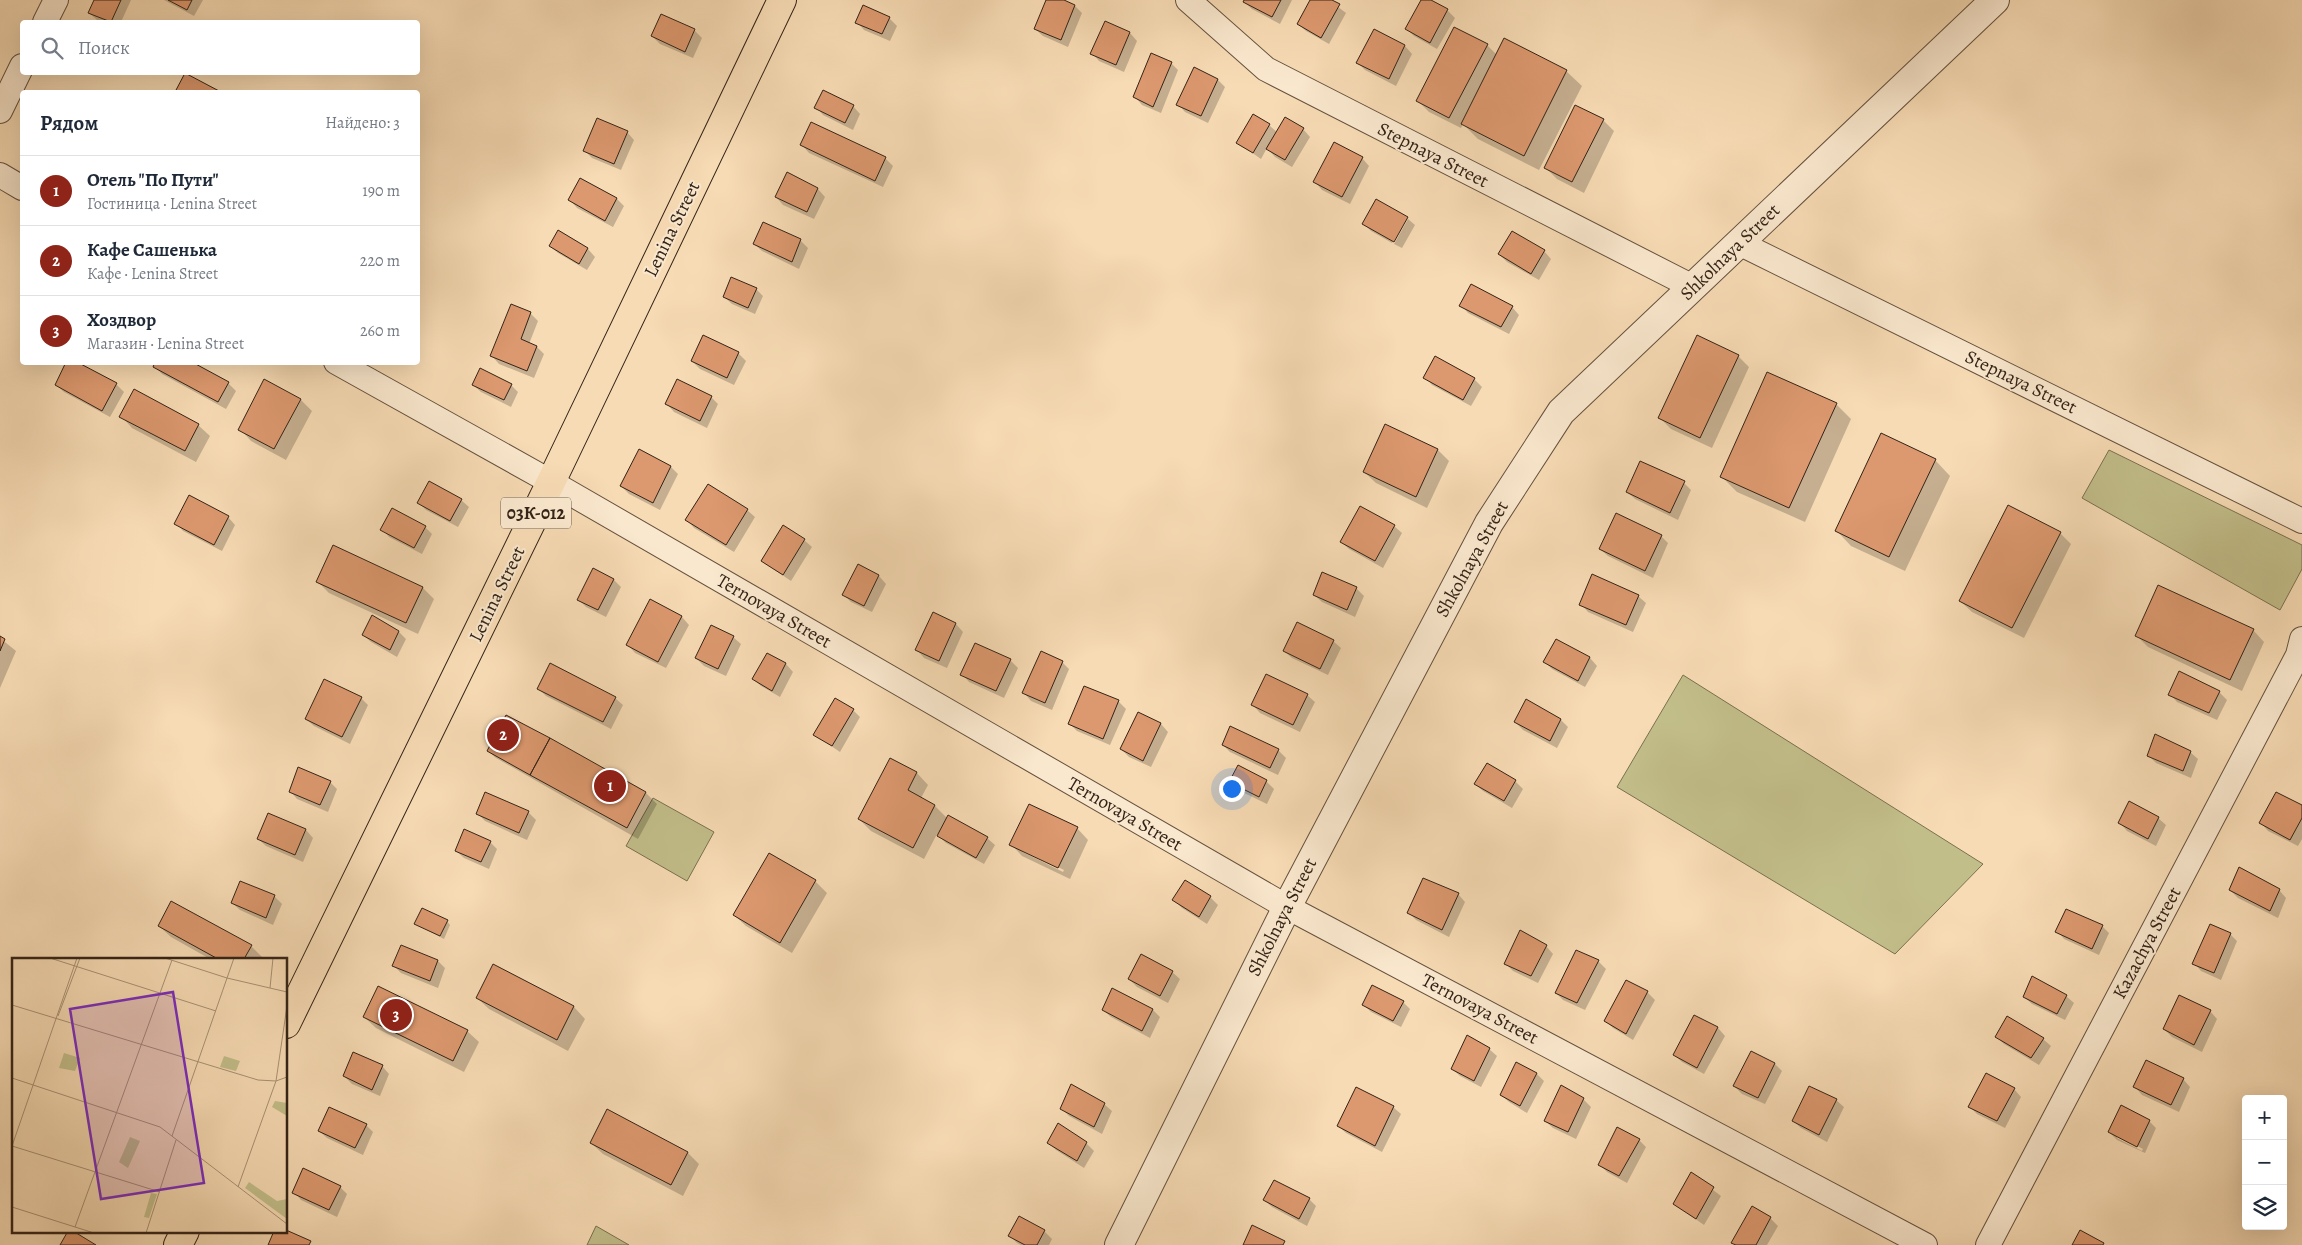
<!DOCTYPE html>
<html lang="ru">
<meta charset="utf-8">
<style>
body{margin:0;font-family:Alegreya,serif;background:#f6f6f7;color:#1f2937}
.controls{position:absolute;right:15px;bottom:15px;display:grid;overflow:hidden;border-radius:5px;box-shadow:0 5px 20px #0002}
.controls button{width:45px;height:45px;display:grid;place-items:center;padding:0;border:0;border-bottom:1px solid #e0e1e3;background:#fff;color:#1f2937;font:25px sans-serif}
.you{position:absolute;left:1231px;top:788px;width:18px;height:18px;margin:-12px;border:4px solid #fff;border-radius:50%;background:#1a73e8;box-shadow:0 0 0 8px #1a73e833}
.badge{display:grid;place-items:center;width:32px;height:32px;border-radius:50%;background:#8f2418;color:#fff;font-size:16px;font-weight:700}
.pin{position:absolute;translate:-50% -50%;border:2px solid #fff;box-shadow:0 1px 5px #0006}
.list{margin:0;padding:0;list-style:none}
h2{display:flex;justify-content:space-between;align-items:center;height:65px;margin:0;padding:0 20px;font-size:21px}
h2 small{font-size:16px;font-weight:400;color:#747a83}
.list li{display:grid;grid-template-columns:32px 1fr auto;gap:15px;align-items:center;box-sizing:border-box;height:70px;padding:0 20px;border-top:1px solid #e0e1e3}
.list b{display:block;font-size:19px;white-space:nowrap}
.list p{margin:0;font-size:16px;white-space:nowrap;color:#747a83}
.list em{font-size:16px;font-style:normal;color:#747a83}
.icon{flex:none;width:28px;height:28px;fill:none;stroke:currentColor;stroke-width:2;stroke-linecap:round;stroke-linejoin:round}
.map{position:relative;flex:none;width:2302px;height:1245px;overflow:hidden}
.search{position:absolute;background:#fff;box-shadow:0 5px 20px #0002;left:20px;top:20px;width:400px;height:55px;display:flex;align-items:center;gap:12px;box-sizing:border-box;padding:0 18px;border-radius:5px;color:#747a83;font-size:19px}
.panel{position:absolute;background:#fff;box-shadow:0 5px 20px #0002;left:20px;top:90px;width:400px;height:275px;border-radius:5px}
.map>svg:first-child{display:block}
</style>
<div class="map">
<svg width="2302" height="1245" viewBox="0 0 2302 1245">
<rect width="100%" height="100%" fill="#f7dbb4"/>
<filter id="stains"><feTurbulence type="fractalNoise" baseFrequency=".004" numOctaves="4"/><feColorMatrix values="0 0 0 0 .2 0 0 0 0 .09 0 0 0 0 .02 0 0 0 .5 -.17"/></filter>
<radialGradient id="worn" r=".72"><stop offset=".6" stop-color="#630" stop-opacity="0"/><stop offset="1" stop-color="#630" stop-opacity=".3"/></radialGradient>
<!-- green -->
<path fill="#c2be8a" stroke="#7a7050" d="M2109,450L2302,545V569L2280,610L2082,498Z
M1683,675L1983,864L1895,954L1617,787Z
M653,798L714,832L687,881L626,846Z
M596,1226L629,1245H587Z"/>
<!-- shadow -->
<path fill="#0003" fill-rule="evenodd" d="M95,0H131L121,22H102L97,20L89,13Z
M164,0H203L194,16Z
M1047,0H1060L1075,6L1082,13L1068,47L1043,36L1035,29Z
M1245,0H1292L1280,24L1252,9L1244,2Z
M1311,0H1329L1346,13L1329,44L1306,31L1298,24Z
M1422,0H1429L1447,10L1455,18L1437,49L1414,36L1407,29Z
M889,18L897,26L890,41L864,30L857,22Z
M1105,22L1130,33L1137,41L1124,72L1099,61L1092,53Z
M694,30L702,38L693,58L660,44L652,36Z
M1374,31L1405,46L1412,54L1396,86L1365,70L1358,63Z
M1487,45L1497,55L1566,71L1582,86L1539,170L1478,139L1463,124L1461,128L1429,112L1417,100Z
M1171,63L1178,70L1161,113L1142,105L1135,97Z
M1195,69L1218,80L1225,87L1208,123L1185,112L1178,104Z
M186,75L219,92H176Z
M853,106L860,114L853,130L823,115L816,107Z
M1603,120L1614,131L1584,193L1557,179L1546,168Z
M812,124L885,158L893,166L883,187L809,153L802,145Z
M1269,125L1278,133L1303,129L1310,137L1292,167L1275,157L1267,148L1261,159L1238,143Z
M627,132L634,140L621,170L592,158L584,150Z
M1362,158L1369,166L1350,204L1322,190L1315,182Z
M787,174L818,189L825,197L814,219L783,205L776,197Z
M581,179L617,199L624,206L613,227L577,208L570,200Z
M1376,200L1408,218L1392,243L1371,231L1363,223Z
M1408,219L1415,225L1402,248L1394,244Z
M764,223L801,241L808,248L799,269L762,251L754,244Z
M558,232L588,249L595,257L587,270L558,253L550,246Z
M1544,251L1551,259L1539,280L1507,262L1499,254Z
M756,289L763,296L755,314L732,304L724,297Z
M1461,305L1512,307L1519,315L1509,334L1468,313Z
M530,313L538,321L529,344L537,347L544,354L534,378L499,364L492,356Z
M738,353L746,361L734,385L700,369L692,361Z
M1738,356L1749,367L1712,448L1671,429L1660,418Z
M154,366L228,383L236,391L226,409L162,374Z
M1425,377L1474,379L1482,387L1471,406L1432,385Z
M116,384L124,392L110,417L64,392L56,385Z
M473,385H511L518,392L511,407L481,392Z
M711,397L718,404L707,428L674,412L667,404Z
M301,400L312,411L286,460L251,441L240,429Z
M1836,404L1851,419L1805,522L1737,492L1722,477Z
M121,416L198,425L210,436L196,462L132,428Z
M1438,450L1449,461L1427,508L1376,483L1364,472Z
M639,451L671,467L678,474L660,510L629,494L621,486Z
M1935,460L1950,476L1905,571L1851,546L1836,530Z
M1684,483L1691,490L1678,520L1635,499L1627,492Z
M461,500L469,507L458,527L426,510L419,503Z
M1360,507L1394,526L1402,533L1383,568L1349,549L1341,542Z
M747,510L755,517L734,552L694,528L687,520Z
M228,517L235,525L222,551L183,531L176,523Z
M425,527L432,534L422,554L389,537L382,529Z
M2060,533L2071,544L2024,638L1972,612L1960,601Z
M1661,536L1668,543L1653,578L1608,556L1600,549Z
M804,540L812,547L791,581L762,561Z
M858,566L879,576L886,584L872,612L851,602L844,595Z
M593,570L614,580L621,587L606,617L586,607L578,599Z
M317,581L423,588L434,599L418,634L329,593Z
M1356,588L1364,596L1355,617L1322,602L1314,595Z
M1638,596L1646,603L1633,632L1588,612L1581,604Z
M651,601L682,617L689,625L666,668L635,653L628,645Z
M933,614L956,624L963,632L947,668L924,658L917,650Z
M2253,630L2264,642L2242,691L2148,647L2137,636Z
M399,632L406,639L397,657L371,642L363,635Z
M733,637L741,644L726,676L704,666L696,658Z
M0,638L16,651L0,688Z
M1556,640L1590,658L1597,666L1585,687L1552,669L1545,662Z
M1333,641L1341,648L1328,675L1292,658L1284,651Z
M768,654L786,664L793,672L780,697L761,686L753,679Z
M1010,660L1018,668L1004,698L969,682L962,674Z
M1062,662L1069,669L1052,710L1031,701L1024,693Z
M2180,673L2219,692L2227,700L2217,720L2177,702L2170,694Z
M539,689L615,698L623,705L611,729L546,696Z
M1307,695L1315,702L1300,732L1260,713L1253,705Z
M361,698L368,705L350,744L314,726L306,719Z
M1118,701L1126,709L1110,745L1077,731L1070,724Z
M1526,701L1561,720L1568,727L1557,748L1523,730L1515,722Z
M853,710L860,717L840,752L815,735Z
M1139,714L1161,724L1168,732L1151,767L1129,757L1121,749Z
M1231,727L1278,750L1286,758L1278,775L1230,752L1223,745Z
M488,751L646,793L657,804L638,839L496,758Z
M2190,752L2198,759L2191,778L2156,763L2148,755Z
M891,760L917,773L928,785L921,798L935,806L948,819L987,838L995,845L984,864L946,843L937,834L924,859L871,831L859,819Z
M1487,764L1515,781L1523,789L1512,808L1483,791L1475,784Z
M1266,781L1274,789L1267,804L1238,790L1230,782Z
M330,782L337,789L328,812L297,799L290,791Z
M486,794L528,812L536,820L527,840L485,821L477,813Z
M2302,807V839L2298,846L2268,831L2261,823Z
M269,815L306,830L313,838L303,862L266,846L258,839Z
M2158,818L2166,825L2156,846L2127,831L2120,823Z
M1077,828L1088,840L1070,879L1022,856L1011,844ZM1023,850L1064,870L1063,872L1023,852Z
M490,842L497,849L489,869L464,858L456,851Z
M815,881L827,893L792,953L746,926L734,915Z
M2230,890H2279L2286,898L2278,918L2238,898Z
M1458,894L1465,902L1449,937L1416,920L1408,912Z
M274,896L282,904L273,925L240,910L232,903Z
M1210,897L1218,905L1207,924L1182,908L1174,900Z
M447,921L450,925L444,939L415,924Z
M159,926L251,946L262,957L210,959L171,937Z
M2102,926L2109,933L2099,955L2064,939L2057,931Z
M2230,934L2237,941L2221,980L2201,971L2194,963Z
M401,946L438,961L445,968L438,988L401,973L394,966Z
M1546,946L1553,954L1538,983L1513,971L1506,964Z
M1598,961L1606,969L1585,1010L1563,1000L1556,993Z
M494,966L574,1007L585,1019L568,1051L489,1009L477,998Z
M1172,972L1180,979L1168,1003L1137,987L1129,979Z
M1113,990L1153,1010L1160,1017L1150,1038L1111,1017L1103,1010Z
M1647,992L1655,1000L1633,1040L1613,1028L1606,1021Z
M2066,996L2074,1003L2065,1020L2032,1004L2024,997Z
M1403,1002L1410,1009L1401,1027L1371,1012L1364,1005Z
M2210,1011L2217,1019L2202,1052L2172,1037L2164,1029Z
M364,1017L467,1031L479,1042L464,1072L376,1028Z
M1694,1017L1718,1028L1725,1036L1704,1074L1682,1062L1674,1055Z
M1997,1037L2043,1039L2051,1046L2039,1065L2004,1044Z
M1489,1049L1497,1056L1481,1087L1460,1076L1452,1069Z
M1752,1052L1775,1064L1782,1071L1765,1104L1742,1094L1734,1086Z
M1517,1063L1537,1074L1544,1081L1527,1113L1509,1102L1501,1095Z
M382,1066L389,1074L380,1096L352,1084L344,1076Z
M2183,1079L2190,1087L2179,1112L2142,1095L2135,1087Z
M2014,1089L2021,1097L2005,1128L1977,1114L1969,1106Z
M1583,1099L1591,1107L1576,1139L1553,1128L1545,1121Z
M1836,1100L1844,1107L1827,1142L1801,1128L1793,1121Z
M1104,1104L1112,1111L1102,1134L1069,1116L1062,1109Z
M1393,1107L1401,1114L1382,1152L1346,1133L1338,1126Z
M2149,1121L2156,1128L2145,1153L2117,1140L2109,1132ZM2117,1135L2143,1149L2142,1151L2117,1138Z
M366,1125L373,1132L363,1155L327,1138L319,1131Z
M1639,1140L1646,1147L1627,1183L1607,1172L1599,1164Z
M591,1143L688,1153L699,1164L683,1196L603,1154Z
M1049,1143H1086L1094,1151L1084,1168L1056,1150Z
M1692,1174L1721,1196L1704,1225L1674,1204Z
M340,1187L347,1194L337,1217L301,1200L294,1192Z
M1309,1199L1316,1206L1307,1226L1272,1207L1264,1200Z
M1020,1218L1044,1231L1052,1239L1049,1245H1021L1017,1243L1009,1235Z
M1770,1218L1778,1226L1767,1245H1736L1733,1242Z"/>
<!-- building -->
<path fill="#dc986e" stroke="#332317" d="M94,0H121L111,22L88,13Z
M168,0H192L187,10Z
M1046,0H1064L1075,5L1061,40L1034,29Z
M1244,0H1281L1272,17L1243,2Z
M1310,0H1332L1340,4L1321,38L1297,24Z
M1421,0H1431L1448,9L1430,43L1405,29Z
M863,5L890,17L882,34L855,23Z
M661,14L695,29L685,52L651,36Z
M1105,21L1130,32L1116,65L1090,54Z
M1454,27L1488,44L1449,118L1416,101Z
M1374,29L1405,45L1389,79L1356,63Z
M1504,38L1567,70L1524,156L1461,124Z
M1151,53L1172,62L1153,107L1133,97Z
M1194,67L1218,79L1201,116L1176,105Z
M185,73L221,92H175Z
M823,90L854,105L845,123L814,108Z
M1575,105L1604,119L1572,182L1544,168Z
M1253,114L1270,124L1253,153L1236,143Z
M1285,117L1304,128L1285,160L1266,149Z
M597,118L628,131L614,164L583,151Z
M811,122L886,157L875,181L800,145Z
M1334,142L1363,157L1342,197L1313,182Z
M787,172L818,188L807,212L775,197Z
M580,178L617,198L605,221L568,200Z
M1376,199L1408,217L1394,242L1362,224Z
M763,222L801,239L792,262L753,244Z
M558,230L588,248L579,264L549,246Z
M1512,231L1545,250L1531,274L1498,254Z
M731,277L757,288L748,308L723,297Z
M1471,284L1513,306L1501,327L1459,306Z
M511,304L531,312L521,339L537,346L527,371L490,356Z
M703,335L739,352L727,378L691,361Z
M1697,335L1739,355L1700,438L1658,418Z
M1435,356L1475,378L1463,400L1423,378Z
M66,362H77L117,383L102,411L55,385Z
M155,362H192L229,382L218,402L153,367Z
M480,368L512,384L504,400L472,385Z
M1767,372L1837,403L1789,508L1720,477Z
M264,379L301,399L274,449L238,430Z
M677,379L712,396L700,421L665,404Z
M134,389L199,424L185,451L119,417Z
M1385,424L1438,449L1416,497L1363,472Z
M1881,433L1936,459L1889,557L1835,531Z
M639,449L671,466L653,503L620,486Z
M1640,461L1685,481L1670,513L1626,492Z
M429,481L462,499L450,521L417,503Z
M708,484L748,509L726,545L685,520Z
M189,495L229,516L214,545L174,524Z
M2008,505L2061,532L2012,628L1959,601Z
M1360,506L1395,525L1375,561L1340,542Z
M392,508L426,526L414,548L380,530Z
M1616,513L1662,535L1645,571L1599,549Z
M783,525L805,539L783,575L761,561Z
M333,545L423,587L406,623L316,582Z
M858,564L879,575L864,606L842,595Z
M593,568L614,579L598,610L577,600Z
M1322,572L1357,587L1347,610L1313,595Z
M1592,574L1639,595L1626,625L1579,605Z
M2158,585L2254,629L2230,680L2135,636Z
M650,599L682,616L658,662L626,645Z
M933,612L956,623L939,661L915,650Z
M372,615L399,631L390,650L362,635Z
M1297,622L1334,640L1320,669L1283,651Z
M711,625L734,636L718,669L695,658Z
M0,636L5,639L0,651Z
M1556,639L1590,657L1578,681L1543,662Z
M975,643L1011,659L996,691L960,675Z
M1041,651L1063,661L1045,703L1022,693Z
M767,653L786,663L772,691L752,679Z
M550,663L616,697L603,722L537,689Z
M2179,671L2220,691L2209,713L2168,695Z
M1266,674L1308,694L1293,725L1251,705Z
M324,679L362,697L342,737L305,719Z
M1084,686L1119,700L1103,739L1068,724Z
M835,698L854,709L832,746L813,735Z
M1526,699L1561,719L1550,741L1514,722Z
M1138,712L1161,723L1143,761L1120,749Z
M506,715L550,738L530,775L487,751Z
M1230,726L1279,749L1270,768L1222,745Z
M2155,734L2191,751L2183,771L2147,756Z
M550,738L646,792L627,828L530,775Z
M890,758L917,772L908,790L935,805L913,848L858,819Z
M1487,763L1516,780L1504,801L1474,784Z
M1238,765L1267,780L1259,797L1229,782Z
M298,767L331,781L320,805L289,792Z
M485,792L529,811L519,833L476,814Z
M2276,792L2302,805V818L2290,840L2259,823Z
M2129,801L2159,817L2148,839L2118,823Z
M1029,804L1078,827L1058,868L1009,845Z
M268,813L306,829L295,855L257,839Z
M948,815L988,837L976,858L937,836Z
M464,829L491,841L481,862L455,851Z
M769,853L816,880L780,943L733,915Z
M2239,867L2280,889L2270,911L2229,890Z
M1423,878L1459,893L1442,930L1407,913Z
M1185,880L1211,896L1199,917L1172,900Z
M240,881L275,895L266,918L231,903Z
M171,901L252,945L244,959H218L158,926Z
M422,908L448,920L440,936L414,924Z
M2066,909L2103,925L2092,949L2055,932Z
M2210,924L2231,933L2214,973L2192,964Z
M1520,930L1547,945L1531,976L1504,964Z
M401,945L438,960L430,981L392,966Z
M1576,950L1599,960L1577,1003L1555,993Z
M1141,954L1173,971L1160,996L1128,979Z
M493,964L574,1006L557,1040L476,998Z
M2032,976L2067,995L2057,1014L2023,997Z
M1626,980L1648,991L1626,1034L1604,1021Z
M1372,985L1404,1001L1393,1021L1362,1005Z
M378,986L468,1030L453,1061L363,1017Z
M1112,988L1153,1009L1142,1031L1102,1010Z
M2179,995L2211,1010L2194,1045L2163,1029Z
M1694,1015L1718,1027L1697,1068L1673,1055Z
M2007,1016L2044,1038L2031,1058L1995,1037Z
M1467,1035L1490,1048L1474,1081L1451,1069Z
M1751,1051L1775,1063L1758,1098L1733,1086Z
M353,1052L383,1065L372,1090L343,1076Z
M2146,1060L2184,1078L2171,1105L2133,1087Z
M1516,1062L1537,1073L1520,1106L1500,1095Z
M1986,1073L2015,1088L1997,1121L1968,1107Z
M1071,1084L1105,1103L1094,1127L1060,1109Z
M1561,1085L1584,1098L1568,1132L1544,1121Z
M1809,1086L1837,1099L1819,1135L1792,1121Z
M1356,1087L1394,1106L1375,1146L1337,1126Z
M2121,1105L2150,1120L2137,1147L2108,1132Z
M329,1107L367,1124L355,1148L318,1131Z
M607,1109L688,1152L671,1185L590,1143Z
M1058,1123L1087,1142L1077,1161L1047,1143Z
M1617,1127L1640,1139L1619,1176L1598,1165Z
M303,1168L341,1186L329,1210L292,1193Z
M1691,1172L1714,1187L1696,1219L1673,1204Z
M1274,1180L1310,1198L1299,1219L1263,1200Z
M1752,1206L1771,1217L1756,1245H1736L1731,1243Z
M1019,1216L1045,1230L1037,1245H1025L1008,1236Z
M1252,1225L1285,1241L1283,1245H1243Z
M286,1230L311,1241L309,1245H268L274,1231Z
M2080,1230L2104,1243L2103,1245H2072Z
M68,1231H73L96,1245H60Z"/>
<g fill="none" stroke-linecap="round" stroke-linejoin="round">
<!-- minor casing -->
<g stroke="#64513e" stroke-width="26">
<path id="minor" d="M1188,0L1266,69L1693,287
M45,22L56,0
M0,111L22,66
M0,175L22,188
M1739,243L2302,521
M336,362L551,482L1287,907L1925,1245
M1988,1245L2298,655L2302,639"/>
</g>
<!-- tertiary casing -->
<g stroke="#64513e" stroke-width="30">
<path id="tertiary" d="M1119,1245L1287,907L1489,523L1561,412L1995,0"/>
</g>
<!-- primary casing -->
<g stroke="#332317" stroke-width="30">
<path id="primary" d="M286,1024L551,482L782,0
M178,1245L185,1231"/>
</g>
<!-- minor -->
<use href="#minor" stroke="#fae8ce" stroke-width="24"/>
<!-- tertiary -->
<use href="#tertiary" stroke="#fae8ce" stroke-width="28"/>
<!-- primary -->
<use href="#primary" stroke="#f7dbb4" stroke-width="28"/>
</g>
<g text-anchor="middle" dominant-baseline="central" stroke-width="4" stroke-linejoin="round" paint-order="stroke">
<!-- shield labels -->
<rect fill="#fae8ce" stroke="#6f5e4e" stroke-width="1" x="501" y="497.5" width="70" height="31" rx="4"/>
<g font-size="18" font-weight="bold" fill="#332317">
<text x="536" y="513">03К-012</text>
</g>
<!-- street labels -->
<g font-size="19" fill="#332317" stroke="#fae8ce">
<text transform="translate(1433 155) rotate(27)">Stepnaya Street</text>
<text transform="translate(672 229) rotate(-64)">Lenina Street</text>
<text transform="translate(1730 252) rotate(-44)">Shkolnaya Street</text>
<text transform="translate(2021 382) rotate(26)">Stepnaya Street</text>
<text transform="translate(1472 559) rotate(-61)">Shkolnaya Street</text>
<text transform="translate(497 594) rotate(-64)">Lenina Street</text>
<text transform="translate(774 611) rotate(30)">Ternovaya Street</text>
<text transform="translate(1125 814) rotate(30)">Ternovaya Street</text>
<text transform="translate(1282 917) rotate(-63)">Shkolnaya Street</text>
<text transform="translate(2147 943) rotate(-62)">Kazachya Street</text>
<text transform="translate(1480 1009) rotate(28)">Ternovaya Street</text>
</g>
</g>
<!-- overview -->
<g transform="translate(12 958)">
<rect width="275" height="275" fill="#f7dbb4"/>
<path d="M52,95L68,100L63,113L47,110ZM212,98L228,103L224,113L208,109ZM263,143L275,145V158L260,149ZM118,179L128,183L116,210L107,204ZM237,224L265,243L275,241V261L233,230ZM139,235L145,236L137,260L132,259Z" fill="#c2be8a"/>
<path fill="none" stroke="#a99175" stroke-width="1" d="M38,0L204,53M153,0L215,20L275,34M258,30L261,0M0,47L246,122L264,123L275,119M46,58L68,0M0,120L148,169L275,266M160,178L222,0M0,188L65,0M0,188L148,234M226,229L264,123L275,48M0,249L82,275M63,269L160,2M134,275L164,182"/>
<path fill="#7b2cbf" fill-opacity="0.15" stroke="#7b2cbf" stroke-width="2.5" d="M161,34L192,225L89,241L58,51Z"/>
<rect width="275" height="275" fill="none" stroke="#332317" stroke-width="2.5"/>
</g>
<rect width="100%" height="100%" filter="url(#stains)"/>
<rect width="100%" height="100%" fill="url(#worn)"/>
</svg>
<div class="controls">
<button>+</button>
<button>−</button>
<button><svg class="icon" aria-label="layers" viewBox="0 0 24 24"><path d="M12 4l9 5-9 5-9-5zM3 14l9 5 9-5"/></svg></button>
</div>
<div class="you"></div>
<div class="pin badge" style="left:610px;top:786px">1</div>
<div class="pin badge" style="left:503px;top:735px">2</div>
<div class="pin badge" style="left:396px;top:1015px">3</div>
<div class="search"><svg class="icon" aria-label="search" viewBox="0 0 24 24"><circle cx="10" cy="10" r="6"/><path d="M15 15l6 6"/></svg>Поиск</div>
<section class="panel">
<h2>Рядом<small>Найдено: 3</small></h2>
<ul class="list">
<li><span class="badge">1</span><div><b>Отель &quot;По Пути&quot;</b><p>Гостиница · Lenina Street</p></div><em>190 m</em></li>
<li><span class="badge">2</span><div><b>Кафе Сашенька</b><p>Кафе · Lenina Street</p></div><em>220 m</em></li>
<li><span class="badge">3</span><div><b>Хоздвор</b><p>Магазин · Lenina Street</p></div><em>260 m</em></li>
</ul>
</section>
</div>
